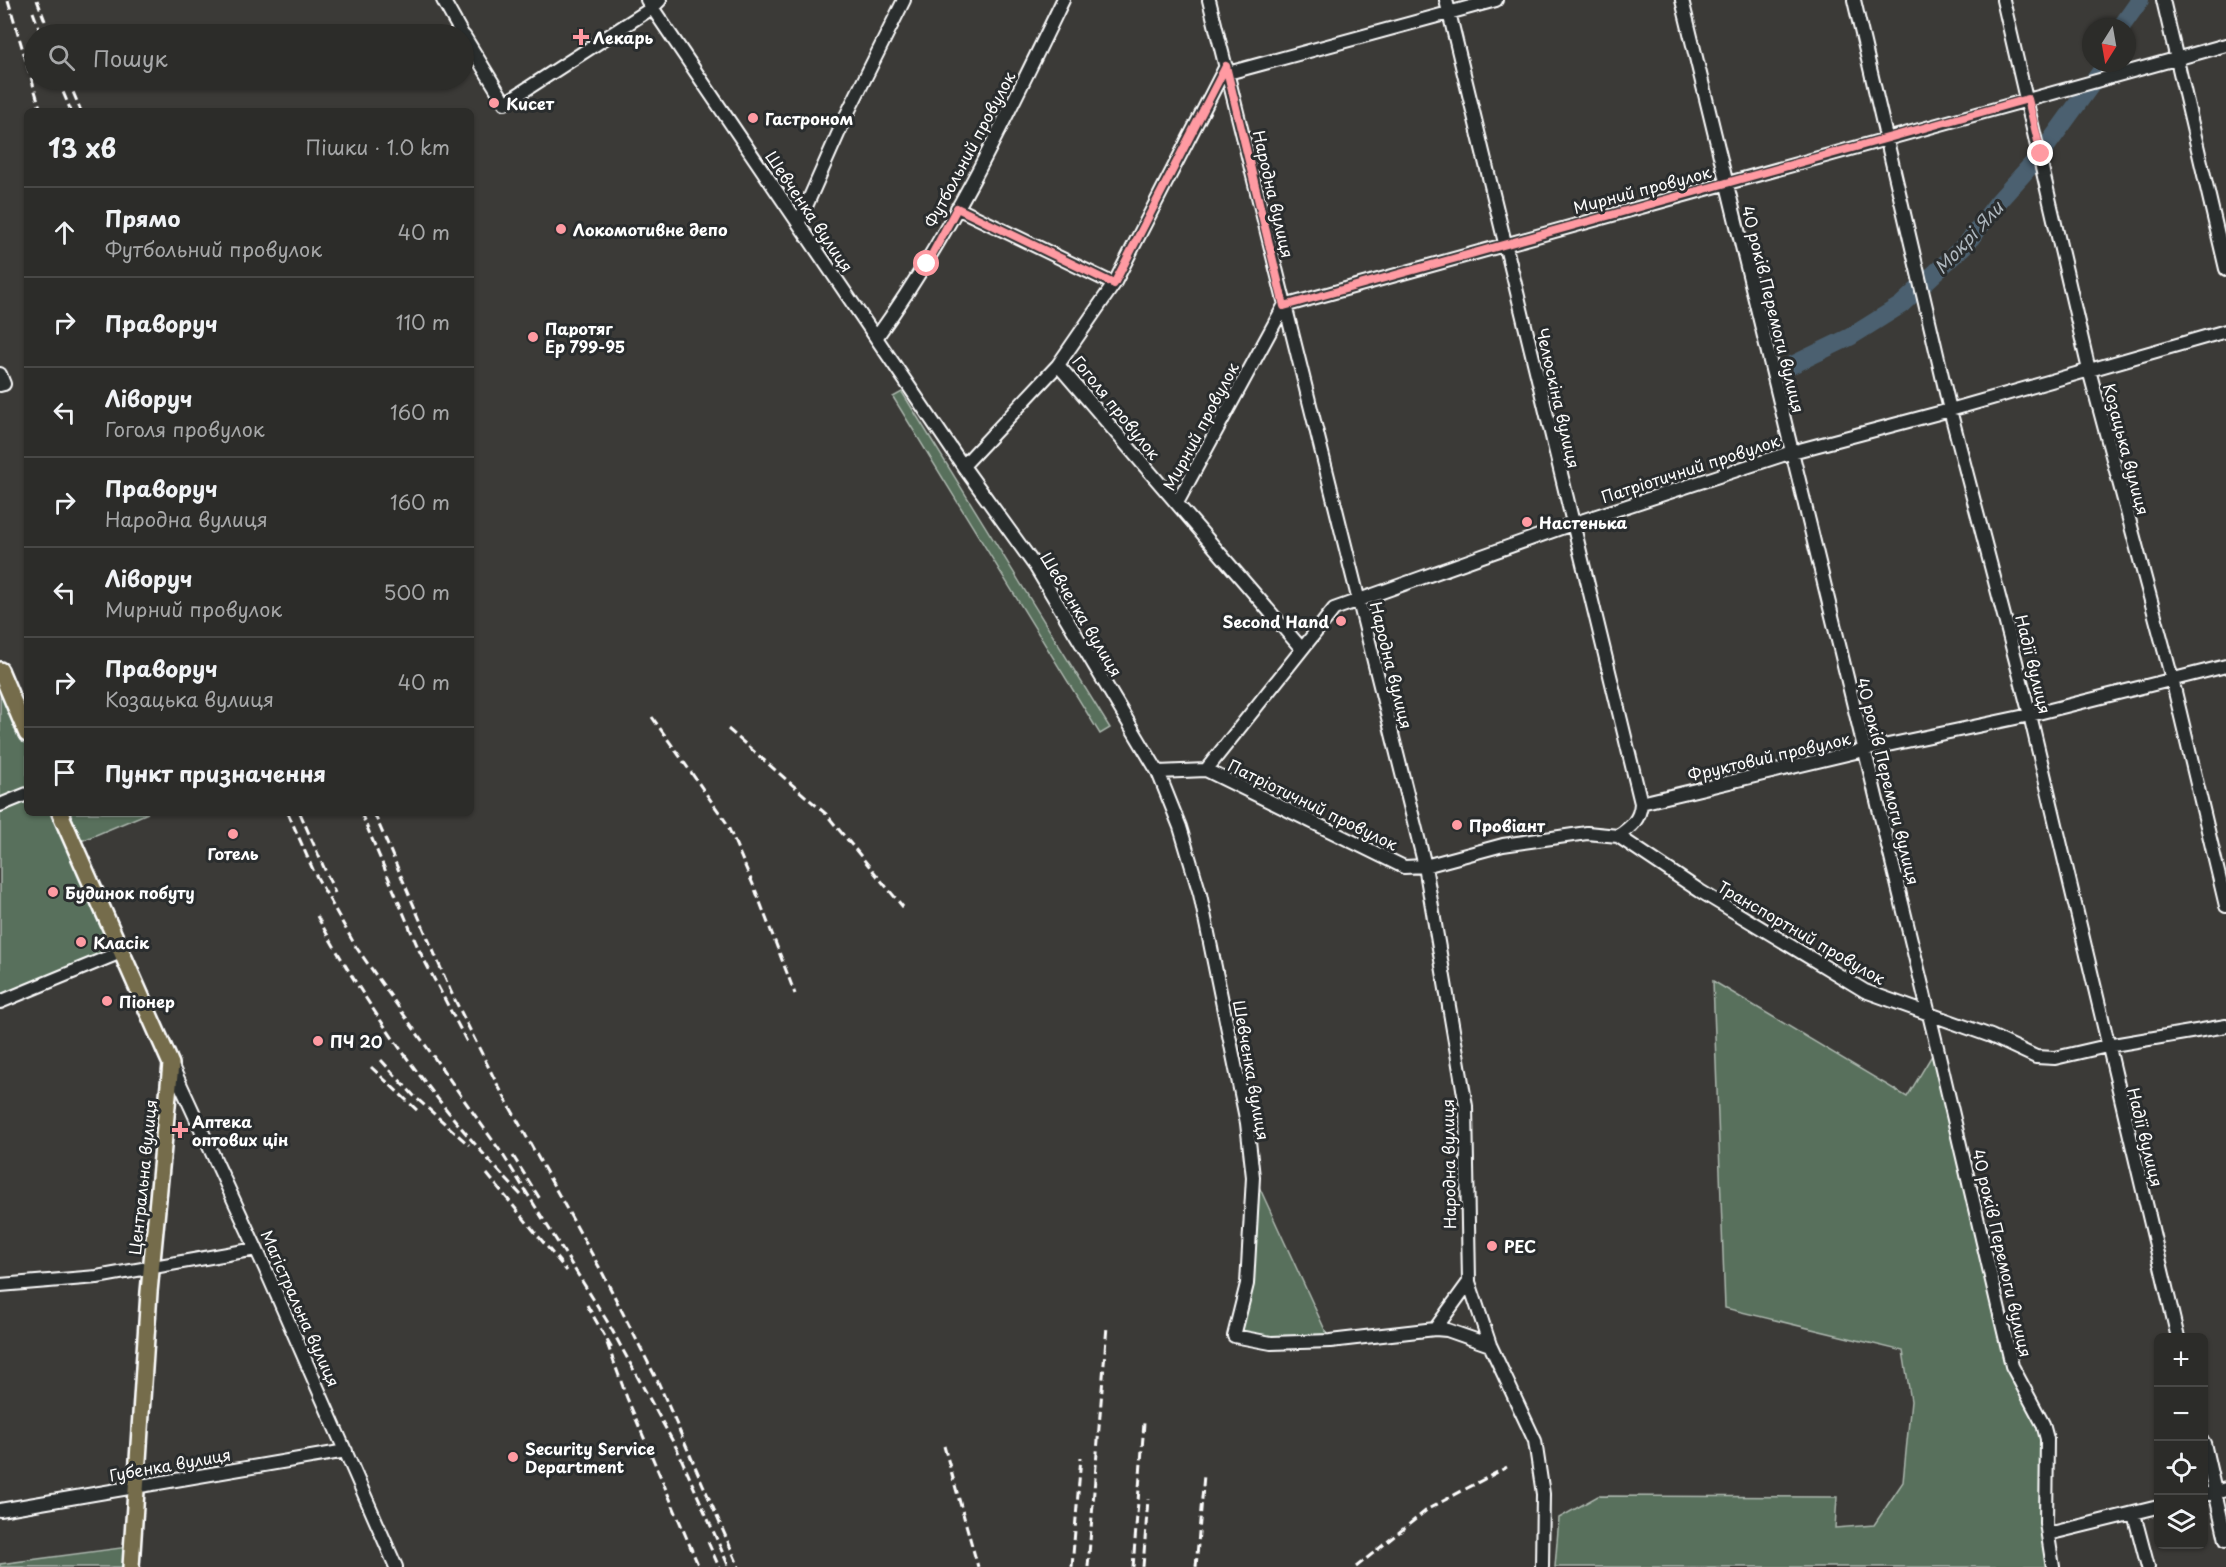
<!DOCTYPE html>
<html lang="uk">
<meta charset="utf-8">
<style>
body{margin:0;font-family:"Playpen Sans",sans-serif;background:#383835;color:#f1f3f6}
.controls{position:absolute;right:18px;bottom:18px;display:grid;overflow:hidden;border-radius:9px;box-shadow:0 2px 4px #0004}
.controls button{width:54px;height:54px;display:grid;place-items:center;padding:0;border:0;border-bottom:2px solid #484846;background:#2c2c29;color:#f1f3f6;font:30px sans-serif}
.compass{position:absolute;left:2082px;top:18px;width:54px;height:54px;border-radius:50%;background:#2c2c29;box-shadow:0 2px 4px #0004;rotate:191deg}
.stop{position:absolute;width:18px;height:18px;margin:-14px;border:4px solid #ff9aa2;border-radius:50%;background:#fff}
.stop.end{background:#ff9aa2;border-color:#fff;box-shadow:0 2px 6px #0008}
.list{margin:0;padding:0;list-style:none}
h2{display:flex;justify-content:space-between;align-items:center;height:78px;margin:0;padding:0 24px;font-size:26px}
h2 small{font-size:20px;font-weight:400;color:#a6a7a8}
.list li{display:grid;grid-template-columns:39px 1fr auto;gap:18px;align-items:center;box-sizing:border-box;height:90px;padding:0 24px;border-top:2px solid #484846}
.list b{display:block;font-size:22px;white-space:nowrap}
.list p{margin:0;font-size:20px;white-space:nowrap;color:#a6a7a8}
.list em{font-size:20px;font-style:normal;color:#a6a7a8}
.icon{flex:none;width:33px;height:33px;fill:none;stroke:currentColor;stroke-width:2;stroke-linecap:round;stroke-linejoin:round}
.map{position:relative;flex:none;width:2226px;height:1567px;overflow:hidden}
.search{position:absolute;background:#2c2c29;box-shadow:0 2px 4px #0004;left:24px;top:24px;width:450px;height:66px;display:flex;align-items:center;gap:15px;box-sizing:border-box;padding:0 21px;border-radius:33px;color:#a6a7a8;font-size:22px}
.panel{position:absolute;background:#2c2c29;box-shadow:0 2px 4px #0004;left:24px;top:108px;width:450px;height:708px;border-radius:9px}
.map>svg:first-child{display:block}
</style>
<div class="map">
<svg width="2226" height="1567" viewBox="0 0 2226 1567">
<rect width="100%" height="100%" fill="#3b3a37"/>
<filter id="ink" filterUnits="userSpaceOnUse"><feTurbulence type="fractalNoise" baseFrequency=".0167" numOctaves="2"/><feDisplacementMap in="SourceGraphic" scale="12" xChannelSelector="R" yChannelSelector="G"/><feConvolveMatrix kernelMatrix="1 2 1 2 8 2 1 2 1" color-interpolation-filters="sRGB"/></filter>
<g filter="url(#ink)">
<!-- green -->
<path fill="#586f5c" stroke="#acb7ae" stroke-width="1.5" d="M902,392L1110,728L1100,734L893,397Z
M0,681L27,743V813H57L118,953L0,1002Z
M66,813H148L79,842Z
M1713,981L1907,1097L1937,1047L2012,1366L2043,1424L2053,1567H1555L1559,1518L1598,1496L1837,1497L1835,1528L1874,1525L1903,1482L1911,1401L1903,1351L1725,1308Z
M1256,1180L1330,1341L1234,1336Z
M128,1547L127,1567H0V1564Z"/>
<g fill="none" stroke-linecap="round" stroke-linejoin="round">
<!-- river -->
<path stroke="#4b606f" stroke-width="18" d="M2121,27L2140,0
M1790,366L1850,337L1901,305L1968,242L1997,203L2041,154L2107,63"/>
<!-- minor casing -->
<g stroke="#fff" stroke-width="16">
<path id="minor" d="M443,0L462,34
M647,0L963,466L1035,566L1158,772L1180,827L1200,894L1247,1123L1253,1177L1247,1284L1234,1336L1271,1343L1330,1341L1435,1329L1469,1282
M1209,0L1425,866L1466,1106L1469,1282L1490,1345L1535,1441L1543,1494L1542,1567
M1446,0L1641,803
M1682,0L1937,1047L2012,1366L2043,1424L2047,1439L2046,1523L2053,1567
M1854,0L1950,410L2030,715L2178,1338
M2003,0L2089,370L2172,679L2226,906
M2163,0L2226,269
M464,36L505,103L652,8L660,0
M1226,66L1114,284L1058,365L1301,648
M1228,73L1496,0
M957,208L1114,284
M799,222L846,116L904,0
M876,338C951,234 1007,116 1063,0
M0,374L4,384L0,385
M963,466L1058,365
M1177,503L1284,306L2226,45
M1206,770L1334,609L1572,524L1792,452L1950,410L2226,331
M1158,772L1206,770L1404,867L1425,866L1503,845L1587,833L1618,836L1700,891L1865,991L1991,1036L2036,1057L2055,1058L2107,1046L2226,1026
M0,805L27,794
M1618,836C1631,827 1640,820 1641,803L1864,750L2030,715L2226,666
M0,1002L121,952
M171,1064L265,1268L396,1567
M0,1285L97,1277L256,1249
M1435,1329L1447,1330L1490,1345
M2204,1443L2226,1540
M2204,1495L2226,1489
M0,1510L346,1451
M2134,1514L2148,1567
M2048,1534L2158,1507"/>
</g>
<!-- major casing -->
<g stroke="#fff" stroke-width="20">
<path id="major" d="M0,670L27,734
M60,813L171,1064L149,1292L131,1567"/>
</g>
<!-- minor -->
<use href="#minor" stroke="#2a2d2e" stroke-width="12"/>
<!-- major -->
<use href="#major" stroke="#746c4b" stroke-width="15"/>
<!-- rail -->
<path stroke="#fff" stroke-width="3" stroke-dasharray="9 4.5" stroke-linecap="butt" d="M8,0L41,111
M37,0L50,34
M33,12L41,34
M58,80L71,111
M68,80L81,111
M652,717L726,822L755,889L795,994
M728,729L826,814L903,907
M288,813L314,872L356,947L503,1155L607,1321L677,1449L729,1567
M300,813L335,893
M361,813L419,950L468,1044
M374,813L451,992L496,1082L603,1274L659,1384L739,1567
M317,916C372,1017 442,1112 522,1196
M381,1060L415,1097L469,1145
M371,1067L419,1112
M513,1156L540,1199
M487,1174L567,1271
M587,1305L612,1349
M607,1343L627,1398L699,1567
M944,1446L978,1567
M708,1542L719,1567
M1072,1567L1081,1457
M1088,1567L1107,1326
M1133,1567L1144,1423
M1143,1567L1148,1499
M1196,1567L1204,1475
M1356,1567L1428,1509L1507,1467"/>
</g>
</g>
<g fill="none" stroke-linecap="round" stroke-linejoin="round" filter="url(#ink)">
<!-- route -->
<path stroke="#ff9aa2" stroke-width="8" d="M927,264L957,208L1114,284L1226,66L1284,306L2028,99L2041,154"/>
</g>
<!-- markers -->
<g fill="#ff9aa2" stroke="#2a2d2e" stroke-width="2">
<path d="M578 28h6v6h6v6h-6v6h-6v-6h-6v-6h6z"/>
<circle cx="494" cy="103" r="6"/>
<circle cx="753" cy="118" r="6"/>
<circle cx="561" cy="229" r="6"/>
<circle cx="533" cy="337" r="6"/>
<circle cx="1527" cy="522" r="6"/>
<circle cx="1341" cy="621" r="6"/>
<circle cx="1457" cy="825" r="6"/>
<circle cx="233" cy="834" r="6"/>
<circle cx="53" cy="892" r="6"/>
<circle cx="81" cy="942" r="6"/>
<circle cx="107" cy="1001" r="6"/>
<circle cx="318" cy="1041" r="6"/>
<path d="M177 1121h6v6h6v6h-6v6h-6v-6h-6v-6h6z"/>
<circle cx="1492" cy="1246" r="6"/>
<circle cx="513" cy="1457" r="6"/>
</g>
<g text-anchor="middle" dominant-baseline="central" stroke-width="6" stroke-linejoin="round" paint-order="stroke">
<!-- poi labels -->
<g font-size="16" font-weight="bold" fill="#fff" stroke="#2a2d2e" text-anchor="start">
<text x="593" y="37">Лекарь</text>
<text x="506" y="103">Кисет</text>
<text x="765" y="118">Гастроном</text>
<text x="573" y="229">Локомотивне депо</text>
<text x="545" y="328">Паротяг<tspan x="545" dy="18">Ер 799-95</tspan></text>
<text x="1539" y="522">Настенька</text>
<text x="1329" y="621" text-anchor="end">Second Hand</text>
<text x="1469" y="825">Провіант</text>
<text x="233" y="853" text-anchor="middle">Готель</text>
<text x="65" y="892">Будинок побуту</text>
<text x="93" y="942">Класік</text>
<text x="119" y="1001">Піонер</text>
<text x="330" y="1041">ПЧ 20</text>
<text x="192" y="1121">Аптека<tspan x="192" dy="18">оптових цін</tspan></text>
<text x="1504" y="1246">РЕС</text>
<text x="525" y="1448">Security Service<tspan x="525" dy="18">Department</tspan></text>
</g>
<!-- street labels -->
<g font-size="16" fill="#fff" stroke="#2a2d2e">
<text transform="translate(969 149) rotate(-62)">Футбольний провулок</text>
<text transform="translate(1642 189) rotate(-15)">Мирний провулок</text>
<text transform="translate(1274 194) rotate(77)">Народна вулиця</text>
<text transform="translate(810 211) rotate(56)">Шевченка вулиця</text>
<text transform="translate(1774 309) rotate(76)">40 років Перемоги вулиця</text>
<text transform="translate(1559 398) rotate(77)">Челюскіна вулиця</text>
<text transform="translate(1117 407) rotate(51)">Гоголя провулок</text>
<text transform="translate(1200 426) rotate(-62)">Мирний провулок</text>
<text transform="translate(2127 449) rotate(75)">Козацька вулиця</text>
<text transform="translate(1690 468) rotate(-18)">Патріотичний провулок</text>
<text transform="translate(1082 614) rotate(59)">Шевченка вулиця</text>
<text transform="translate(2034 664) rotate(76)">Надії вулиця</text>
<text transform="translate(1392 665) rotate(76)">Народна вулиця</text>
<text transform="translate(1769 756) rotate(-13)">Фруктовий провулок</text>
<text transform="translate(1889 781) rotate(76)">40 років Перемоги вулиця</text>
<text transform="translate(1313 804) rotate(26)">Патріотичний провулок</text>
<text transform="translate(1802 932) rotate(30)">Транспортний провулок</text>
<text transform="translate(1252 1070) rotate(80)">Шевченка вулиця</text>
<text transform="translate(2146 1137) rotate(76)">Надії вулиця</text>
<text transform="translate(1448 1164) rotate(-91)">Народна вулиця</text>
<text transform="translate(142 1177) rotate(-84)">Центральна вулиця</text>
<text transform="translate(2003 1253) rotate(77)">40 років Перемоги вулиця</text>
<text transform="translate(301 1308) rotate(66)">Магістральна вулиця</text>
<text transform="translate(170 1464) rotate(-10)">Губенка вулиця</text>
</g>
<!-- water labels -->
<g font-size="18" font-style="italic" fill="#aeb7be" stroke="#2a2d2e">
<text transform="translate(1968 237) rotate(-47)">Мокрі Яли</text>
</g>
</g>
</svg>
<div class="controls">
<button>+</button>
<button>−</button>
<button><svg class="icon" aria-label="locate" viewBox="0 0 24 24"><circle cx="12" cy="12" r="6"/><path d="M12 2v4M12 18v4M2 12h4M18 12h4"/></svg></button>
<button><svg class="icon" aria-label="layers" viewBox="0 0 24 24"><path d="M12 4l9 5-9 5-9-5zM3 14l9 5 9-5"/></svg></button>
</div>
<svg class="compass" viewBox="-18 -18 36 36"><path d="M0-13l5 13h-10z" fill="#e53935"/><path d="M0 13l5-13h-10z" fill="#a6a7a8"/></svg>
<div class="stop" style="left:927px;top:264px"></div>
<div class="stop end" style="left:2041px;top:154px"></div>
<div class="search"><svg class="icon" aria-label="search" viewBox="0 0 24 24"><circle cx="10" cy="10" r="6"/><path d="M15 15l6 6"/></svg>Пошук</div>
<section class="panel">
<h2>13 хв<small>Пішки · 1.0 km</small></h2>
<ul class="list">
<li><svg class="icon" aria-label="ahead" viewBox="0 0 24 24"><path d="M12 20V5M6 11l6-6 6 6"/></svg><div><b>Прямо</b><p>Футбольний провулок</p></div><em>40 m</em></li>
<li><svg class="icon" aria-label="right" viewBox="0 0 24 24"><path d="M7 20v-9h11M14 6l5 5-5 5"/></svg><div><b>Праворуч</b></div><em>110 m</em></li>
<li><svg class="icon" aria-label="left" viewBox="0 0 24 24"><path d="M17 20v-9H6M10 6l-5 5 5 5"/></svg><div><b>Ліворуч</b><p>Гоголя провулок</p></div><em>160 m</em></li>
<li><svg class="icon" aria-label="right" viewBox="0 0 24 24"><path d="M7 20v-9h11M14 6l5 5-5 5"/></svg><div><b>Праворуч</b><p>Народна вулиця</p></div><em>160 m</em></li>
<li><svg class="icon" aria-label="left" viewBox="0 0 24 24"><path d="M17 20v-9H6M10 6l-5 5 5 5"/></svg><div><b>Ліворуч</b><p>Мирний провулок</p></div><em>500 m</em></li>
<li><svg class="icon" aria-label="right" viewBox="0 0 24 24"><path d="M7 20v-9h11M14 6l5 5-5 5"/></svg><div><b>Праворуч</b><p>Козацька вулиця</p></div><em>40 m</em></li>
<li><svg class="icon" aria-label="arrive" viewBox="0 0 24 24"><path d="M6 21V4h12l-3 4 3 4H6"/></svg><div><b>Пункт призначення</b></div></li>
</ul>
</section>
</div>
